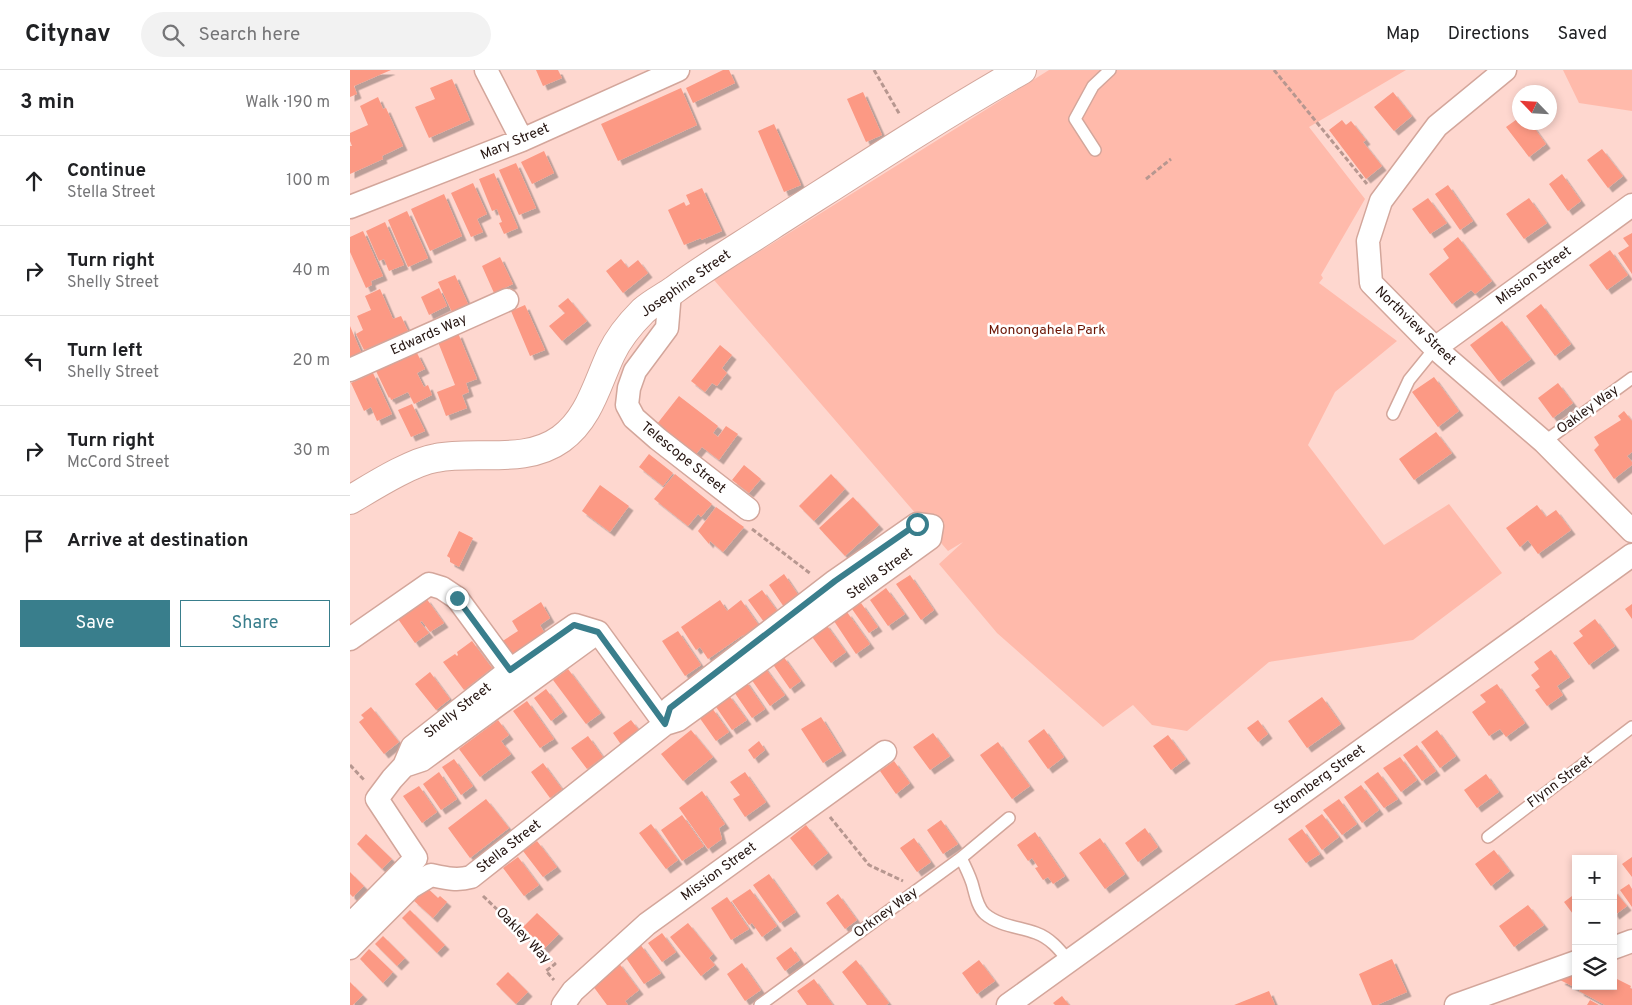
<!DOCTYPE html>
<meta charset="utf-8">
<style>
body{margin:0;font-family:Overpass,sans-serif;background:#f2f2f2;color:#202124}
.controls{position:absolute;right:15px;bottom:15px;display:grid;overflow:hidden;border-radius:0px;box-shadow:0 2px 8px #0003}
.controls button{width:45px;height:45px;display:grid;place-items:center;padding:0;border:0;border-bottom:1px solid #e0e0e0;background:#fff;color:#202124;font:25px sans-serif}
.compass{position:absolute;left:1162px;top:15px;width:45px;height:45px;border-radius:50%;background:#fff;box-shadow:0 2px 8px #0003;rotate:295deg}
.stop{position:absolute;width:15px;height:15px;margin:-11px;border:4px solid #397e8c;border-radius:50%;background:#fff}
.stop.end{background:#397e8c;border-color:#fff;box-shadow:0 1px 5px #0008}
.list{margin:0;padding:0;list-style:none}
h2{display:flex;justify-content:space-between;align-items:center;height:65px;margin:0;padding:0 20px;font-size:21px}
h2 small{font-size:16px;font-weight:400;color:#757577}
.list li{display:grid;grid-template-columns:32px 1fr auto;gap:15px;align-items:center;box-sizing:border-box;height:90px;padding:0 20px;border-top:1px solid #e0e0e0}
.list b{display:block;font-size:19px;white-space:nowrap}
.list p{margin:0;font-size:16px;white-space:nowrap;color:#757577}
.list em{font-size:16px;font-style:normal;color:#757577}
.actions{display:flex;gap:10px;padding:15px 20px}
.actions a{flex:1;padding:11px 0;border:1px solid #397e8c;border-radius:0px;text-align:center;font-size:18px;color:#397e8c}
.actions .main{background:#397e8c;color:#fff}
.icon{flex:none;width:28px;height:28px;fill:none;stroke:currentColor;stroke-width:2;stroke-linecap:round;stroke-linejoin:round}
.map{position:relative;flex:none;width:1282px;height:935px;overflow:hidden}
header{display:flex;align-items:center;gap:30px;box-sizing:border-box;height:70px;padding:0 25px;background:#fff;border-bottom:1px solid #e0e0e0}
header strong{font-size:24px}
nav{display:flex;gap:28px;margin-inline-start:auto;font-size:18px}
.search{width:350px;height:45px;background:#f2f2f2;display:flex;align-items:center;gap:12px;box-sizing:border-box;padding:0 18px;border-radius:28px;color:#757577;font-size:19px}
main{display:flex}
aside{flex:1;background:#fff}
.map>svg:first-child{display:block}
</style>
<header>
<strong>Citynav</strong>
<div class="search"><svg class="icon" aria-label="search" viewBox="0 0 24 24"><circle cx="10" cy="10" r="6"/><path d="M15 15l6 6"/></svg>Search here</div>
<nav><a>Map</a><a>Directions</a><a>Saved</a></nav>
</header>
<main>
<aside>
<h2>3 min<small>Walk · 190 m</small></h2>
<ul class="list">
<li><svg class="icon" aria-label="ahead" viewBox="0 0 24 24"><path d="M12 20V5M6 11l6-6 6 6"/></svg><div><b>Continue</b><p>Stella Street</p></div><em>100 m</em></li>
<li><svg class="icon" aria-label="right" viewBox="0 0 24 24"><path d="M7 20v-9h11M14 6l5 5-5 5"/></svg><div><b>Turn right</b><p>Shelly Street</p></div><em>40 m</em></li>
<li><svg class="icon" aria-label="left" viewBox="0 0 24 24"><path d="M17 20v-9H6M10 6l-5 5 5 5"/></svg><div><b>Turn left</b><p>Shelly Street</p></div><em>20 m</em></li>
<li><svg class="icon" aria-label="right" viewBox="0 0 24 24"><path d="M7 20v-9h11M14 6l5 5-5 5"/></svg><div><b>Turn right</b><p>McCord Street</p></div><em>30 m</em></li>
<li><svg class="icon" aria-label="arrive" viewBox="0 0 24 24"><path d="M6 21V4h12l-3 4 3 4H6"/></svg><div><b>Arrive at destination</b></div></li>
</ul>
<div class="actions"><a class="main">Save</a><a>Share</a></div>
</aside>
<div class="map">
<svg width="1282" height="935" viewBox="0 0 1282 935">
<defs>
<filter id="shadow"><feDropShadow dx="4.5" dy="4.5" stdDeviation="0" flood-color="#0004"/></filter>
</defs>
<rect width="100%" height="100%" fill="#fed7cf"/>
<!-- green -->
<path fill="#ffbaab" d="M699,0H1056L959,57L1015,129L971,205L973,208L969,213L1047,271L985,322L958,375L1034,475L1099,434L1152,503L1063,570L919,592L837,661L802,655L783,635L753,657L647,563L589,494L613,472L598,481L364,210Z
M1213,0H1282V41L1229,33Z"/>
<!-- building -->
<path fill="#fc9984" filter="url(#shadow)" d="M0,0H41L4,16L7,24L0,27Z
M186,0H208L212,8L193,16Z
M373,0H379L385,13L343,33L336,18Z
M102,9L120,50L79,68L65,37L85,29L80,18Z
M331,18L347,55L268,91L251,54Z
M513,22L532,65L516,72L497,29Z
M1043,22L1062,46L1044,61L1024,37Z
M28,27L33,39L36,38L53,76L32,86L33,89L0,104V76H2L0,71V63L18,55L10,36Z
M1170,47V52H1180L1196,74L1179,87L1156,57Z
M992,50L996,55L1001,51L1016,70L1013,72L1032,96L1016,109L979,60Z
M424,54L451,115L434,122L408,61Z
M1252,79L1273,106L1258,118L1237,90Z
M194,81L204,103L182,114L171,92Z
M166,93L186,138L169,145L149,100Z
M144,103L168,158L154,164L149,153L152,152L147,139L142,141L129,109Z
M1212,104L1231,131L1218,141L1199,114Z
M123,113L137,144L127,149L133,162L121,167L101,123Z
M1098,115L1123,151L1110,160L1085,124Z
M352,118L372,161L351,170V168L334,175L318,140L334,132L336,136L340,134L336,125Z
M94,124L112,166L80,181L61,139Z
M1078,128L1097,153L1080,164L1062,139Z
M1179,128L1197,153L1174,169L1156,144Z
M57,141L78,188L58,197L38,150Z
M35,152L54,195L39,201L34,189L29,191L16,161Z
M13,161L33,206L21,211L22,215L16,218L0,182V167Z
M1282,163V204L1268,183L1279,176L1273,168Z
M1108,167L1142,211L1125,224L1121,220L1102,234L1079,204L1099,188L1093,179Z
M1260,180L1278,205L1257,220L1239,195Z
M150,187L163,214L144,223L132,196Z
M271,189L278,198L288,190L298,203L273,223L256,201Z
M105,205L118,234L102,242L88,212Z
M89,218L97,236L79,245L71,227Z
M30,219L43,249L51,246L58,261L14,280L6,264L13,260L7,246L21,240L15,226Z
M218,228L237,251L212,271L199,256L215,243L208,236Z
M1191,234L1221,274L1205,286L1176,246Z
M175,235L195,280L180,286L161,241Z
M1152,251L1181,289L1149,312L1120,275Z
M0,256L11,282L0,287Z
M108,263L127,309L116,313L119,322L112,325L117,338L96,346L87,322L105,315L88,272Z
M370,275L382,285L372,298L377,303L367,316L362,313L355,322L341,311Z
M67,283L75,299L67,303L74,317L78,315L82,325L64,334L58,322L41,330L40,327L39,328L26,301Z
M23,303L42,344L27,351L21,337L14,341L1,313Z
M1084,307L1109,341L1088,357L1062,322Z
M1208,313L1223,333L1203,348L1188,328Z
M329,326L368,356L363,363L368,367L376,356L388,364L369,390L352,377L346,384L307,354Z
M62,334L75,361L61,367L48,340Z
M1274,341L1282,351V382L1277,386L1282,392V395L1264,409L1244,380L1249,375L1244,367L1271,350L1268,346Z
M1086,362L1102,383L1064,410L1049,389Z
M299,384L323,403L313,416L289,397Z
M394,395L411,409L399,423L382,410Z
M325,404L362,434L351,447L348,444L338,456L304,429Z
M481,404L495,419L464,451L449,436Z
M250,415L279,436L260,462L232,441Z
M503,427L529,455L495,486L469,458Z
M1187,435L1196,447L1206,440L1221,460L1188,484L1178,470L1170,477L1156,458Z
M366,437L394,457L373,482L360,471L359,474L348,461Z
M109,461L123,468L109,497L100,492V488L97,486Z
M434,504L449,526L434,537L419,515Z
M560,505L584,540L571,550L546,514Z
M536,518L555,544L538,556L520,530Z
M412,520L428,542L414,552L398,530Z
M76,528L94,553L80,562L72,551L70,552L79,563L65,573L48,549Z
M370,530L377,541L391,530L410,557L396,568L393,565L358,589L350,577L346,580L331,557Z
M191,532L200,548L190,555L195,564L160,587L151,572L168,561L162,551Z
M511,533L528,557L519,563L502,539Z
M1282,534V549L1275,539Z
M497,542L520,574L506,584L484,551Z
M1245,549L1265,576L1239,595L1223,573L1233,566L1229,561Z
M475,553L496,582L481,593L460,564Z
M328,561L351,595L335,606L312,571Z
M122,571L142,598L114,620L93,592L105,584L107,586L108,585L107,582Z
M1201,580L1220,607L1207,616L1213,625L1197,636L1185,620L1190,617L1181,605L1189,599L1184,592Z
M433,586L451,611L440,619L422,593Z
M413,595L435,625L420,636L399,606Z
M218,599L251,643L236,654L203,610Z
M80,602L100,629L86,640L65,614Z
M395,610L415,639L402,648L382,619Z
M1147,614L1175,653L1156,667L1150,659L1139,666L1122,642L1136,632L1130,625Z
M196,619L213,642L201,651L184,628Z
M378,624L397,650L382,660L364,634Z
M972,627L991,654L957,678L938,651Z
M177,631L204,669L190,678L163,641Z
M21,637L49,672L34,684L9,652L14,648L11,645Z
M362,638L379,662L366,671L349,647Z
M471,647L492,681L473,693L451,659Z
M148,650L159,665L151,671L161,684L130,707L109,679Z
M281,650L291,663L272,676L263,663Z
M908,650L918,664L908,672L897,658Z
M694,659L714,687L698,699L678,671Z
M341,660L363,687L333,711L311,684Z
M1087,660L1106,686L1090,698L1071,672Z
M583,663L600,686L580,700L563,677Z
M818,665L836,689L821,700L803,676Z
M238,666L253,687L237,699L221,678Z
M409,671L415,680L404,689L398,680Z
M648,672L680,716L662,729L630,685Z
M1067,675L1086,701L1072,711L1053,685Z
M1050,687L1067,710L1051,722L1033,698Z
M104,689L123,716L111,725L92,697Z
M544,691L560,713L546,724L530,701Z
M193,693L212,719L200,728L181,702Z
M89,702L107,729L91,740L73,714Z
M395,702L416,732L395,747L383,729L390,725L380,712Z
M1028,702L1048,729L1034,738L1014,712Z
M1136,704L1149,722L1127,738L1114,720Z
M1011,715L1029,740L1012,753L994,727Z
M69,716L87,742L72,753L53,726Z
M352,721L375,754L369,758L372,769L358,779L329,738Z
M136,729L159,758L120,788L98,758Z
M989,729L1007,754L992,765L973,740Z
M972,744L989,767L972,780L955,756Z
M332,745L354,776L332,791L311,760Z
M591,750L608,774L593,784L577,760Z
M301,754L328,790L316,799L289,763Z
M456,755L478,783L462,796L440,768Z
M795,758L808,777L788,792L775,773Z
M952,759L970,784L956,793L938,769Z
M685,762L715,806L703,814L698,807L693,810L685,798L688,797L682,788L678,791L667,775Z
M16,764L42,789L32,799L7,774Z
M564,768L581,792L567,802L550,778Z
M750,768L775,804L755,819L729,783Z
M187,771L207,797L193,807L173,781Z
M1144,780L1160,801L1141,816L1125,794Z
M168,787L189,815L174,826L153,798Z
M1282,787V807L1272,794Z
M0,802L14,816L3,827L0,824Z
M419,804L446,842L430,853L403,815Z
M1279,814L1282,819V837L1270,820Z
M75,816L88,828L90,826L97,832L83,848L63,830Z
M400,819L427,856L412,867L402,853L399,855L382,831Z
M1263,819L1277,836L1265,845L1263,842Z
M1226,823V848L1214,832Z
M488,824L507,850L495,859L476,833Z
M377,827L399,859L381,870L361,838Z
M1178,835L1194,855L1164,877L1149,856Z
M60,840L95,875L87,883L52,848Z
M187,843L209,864L194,879L173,857Z
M338,853L363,884L359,888L365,895L351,906L320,867Z
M312,863L326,882L312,892L298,873Z
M33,866L55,888L47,896L25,874Z
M290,874L311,903L294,914L274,885Z
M441,877L450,890L435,901L426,888Z
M19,879L43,902L33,913L10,889Z
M1042,889L1057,922L1027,935H1022L1009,904Z
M506,890L539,933L536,935H517L492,902Z
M629,890L645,911L627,924L612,903Z
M268,892L289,920L275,931L278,935H257L240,912Z
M392,893L411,920L395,931L377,904Z
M1226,900V916H1263V907L1281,916L1280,918L1282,919V935H1255L1229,921L1230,920L1210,910Z
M158,902L178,922L166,934L146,914Z
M464,909L483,935H457L447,921Z
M0,912L13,925L3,935H0Z
M919,921L925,935H884Z
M712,926L719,935H705L703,933Z
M1240,930L1249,935H1237Z"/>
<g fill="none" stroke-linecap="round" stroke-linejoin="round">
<!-- service casing -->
<g stroke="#d3a69b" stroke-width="14">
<path id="service" d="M745,80L725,49L743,16L760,0
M1043,344L1059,310L1085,278
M1194,372L1282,308
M1138,767L1282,657
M611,788C615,796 619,804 622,813C625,823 627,837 635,844C649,856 670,857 686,863C700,868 709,879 718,890
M410,935L611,788L659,748"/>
</g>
<!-- minor casing -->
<g stroke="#d3a69b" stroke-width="25">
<path id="minor" d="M136,0L172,70
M1155,0L1087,56L1031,131L1018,171L1021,213L1085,278L1194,372L1282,461
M0,137L172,70L328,0
M320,222L317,258L285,301L279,318L277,335L284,348L308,369L398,439
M1085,278L1282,135
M0,300L157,230
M0,569L79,514L92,518L107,528L160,600
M54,696L72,690L248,562
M0,855L66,788L27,729L42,709L54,696L62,677L160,600L225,555L248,562L315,654
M0,878L61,817L81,805C95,808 107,811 121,807L315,654L328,650L580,468L582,456L567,454L485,511L320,638L315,654
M1263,878L1282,871
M213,935L223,921L297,854L535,682
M658,935L1282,485
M1106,935L1226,892"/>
</g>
<!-- tertiary casing -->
<g stroke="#d3a69b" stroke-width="30">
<path id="tertiary" d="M0,430C22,417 61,392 86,388C127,380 175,395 211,369C239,349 247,314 261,284C268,269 281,253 293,241C302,233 314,227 324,220C355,197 389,177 421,156C504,103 586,49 672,0"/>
</g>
<!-- path -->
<path stroke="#b79790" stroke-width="3" stroke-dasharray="5 2.5" stroke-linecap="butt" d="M524,0L550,45
M924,0L1017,114
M796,109L821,89
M402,459L461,504
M0,695L15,711
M480,747L519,795L553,811
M133,826L205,894L196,901L204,910"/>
<!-- service -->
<use href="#service" stroke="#fff" stroke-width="11"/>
<!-- minor -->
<use href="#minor" stroke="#fff" stroke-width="22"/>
<!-- tertiary -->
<use href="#tertiary" stroke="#fff" stroke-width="28"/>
</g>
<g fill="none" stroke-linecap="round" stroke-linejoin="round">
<!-- route -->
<path stroke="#397e8c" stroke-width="6" d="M107,528L160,600L224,555L248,562L315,654L320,638L485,511L567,454"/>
</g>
<g text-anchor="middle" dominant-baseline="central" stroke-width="5" stroke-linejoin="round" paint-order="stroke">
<!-- street labels -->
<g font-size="14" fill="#251511" stroke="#fff">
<text transform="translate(165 72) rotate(-23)">Mary Street</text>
<text transform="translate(1184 206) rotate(-36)">Mission Street</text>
<text transform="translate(336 214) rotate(-35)">Josephine Street</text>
<text transform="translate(1065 256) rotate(44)">Northview Street</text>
<text transform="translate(79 265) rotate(-24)">Edwards Way</text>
<text transform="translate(1238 340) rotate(-36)">Oakley Way</text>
<text transform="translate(333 388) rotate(39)">Telescope Street</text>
<text transform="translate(530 504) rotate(-36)">Stella Street</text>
<text transform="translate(108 641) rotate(-38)">Shelly Street</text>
<text transform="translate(970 710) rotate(-36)">Stromberg Street</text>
<text transform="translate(1210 712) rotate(-37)">Flynn Street</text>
<text transform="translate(159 777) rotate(-38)">Stella Street</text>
<text transform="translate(369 802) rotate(-36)">Mission Street</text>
<text transform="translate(536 843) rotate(-36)">Orkney Way</text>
<text transform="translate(173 866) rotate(46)">Oakley Way</text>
</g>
<!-- park labels -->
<g font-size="14" fill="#6b1504" stroke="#fff">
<text x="697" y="260">Monongahela Park</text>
</g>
</g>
</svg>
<div class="controls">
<button>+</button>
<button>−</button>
<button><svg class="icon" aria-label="layers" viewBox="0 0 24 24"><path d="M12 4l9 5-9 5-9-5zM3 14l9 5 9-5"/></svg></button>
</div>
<svg class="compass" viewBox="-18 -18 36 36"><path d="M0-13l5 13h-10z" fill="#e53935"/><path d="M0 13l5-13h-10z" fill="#757577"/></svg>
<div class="stop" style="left:567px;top:454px"></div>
<div class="stop end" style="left:107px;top:528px"></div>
</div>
</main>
